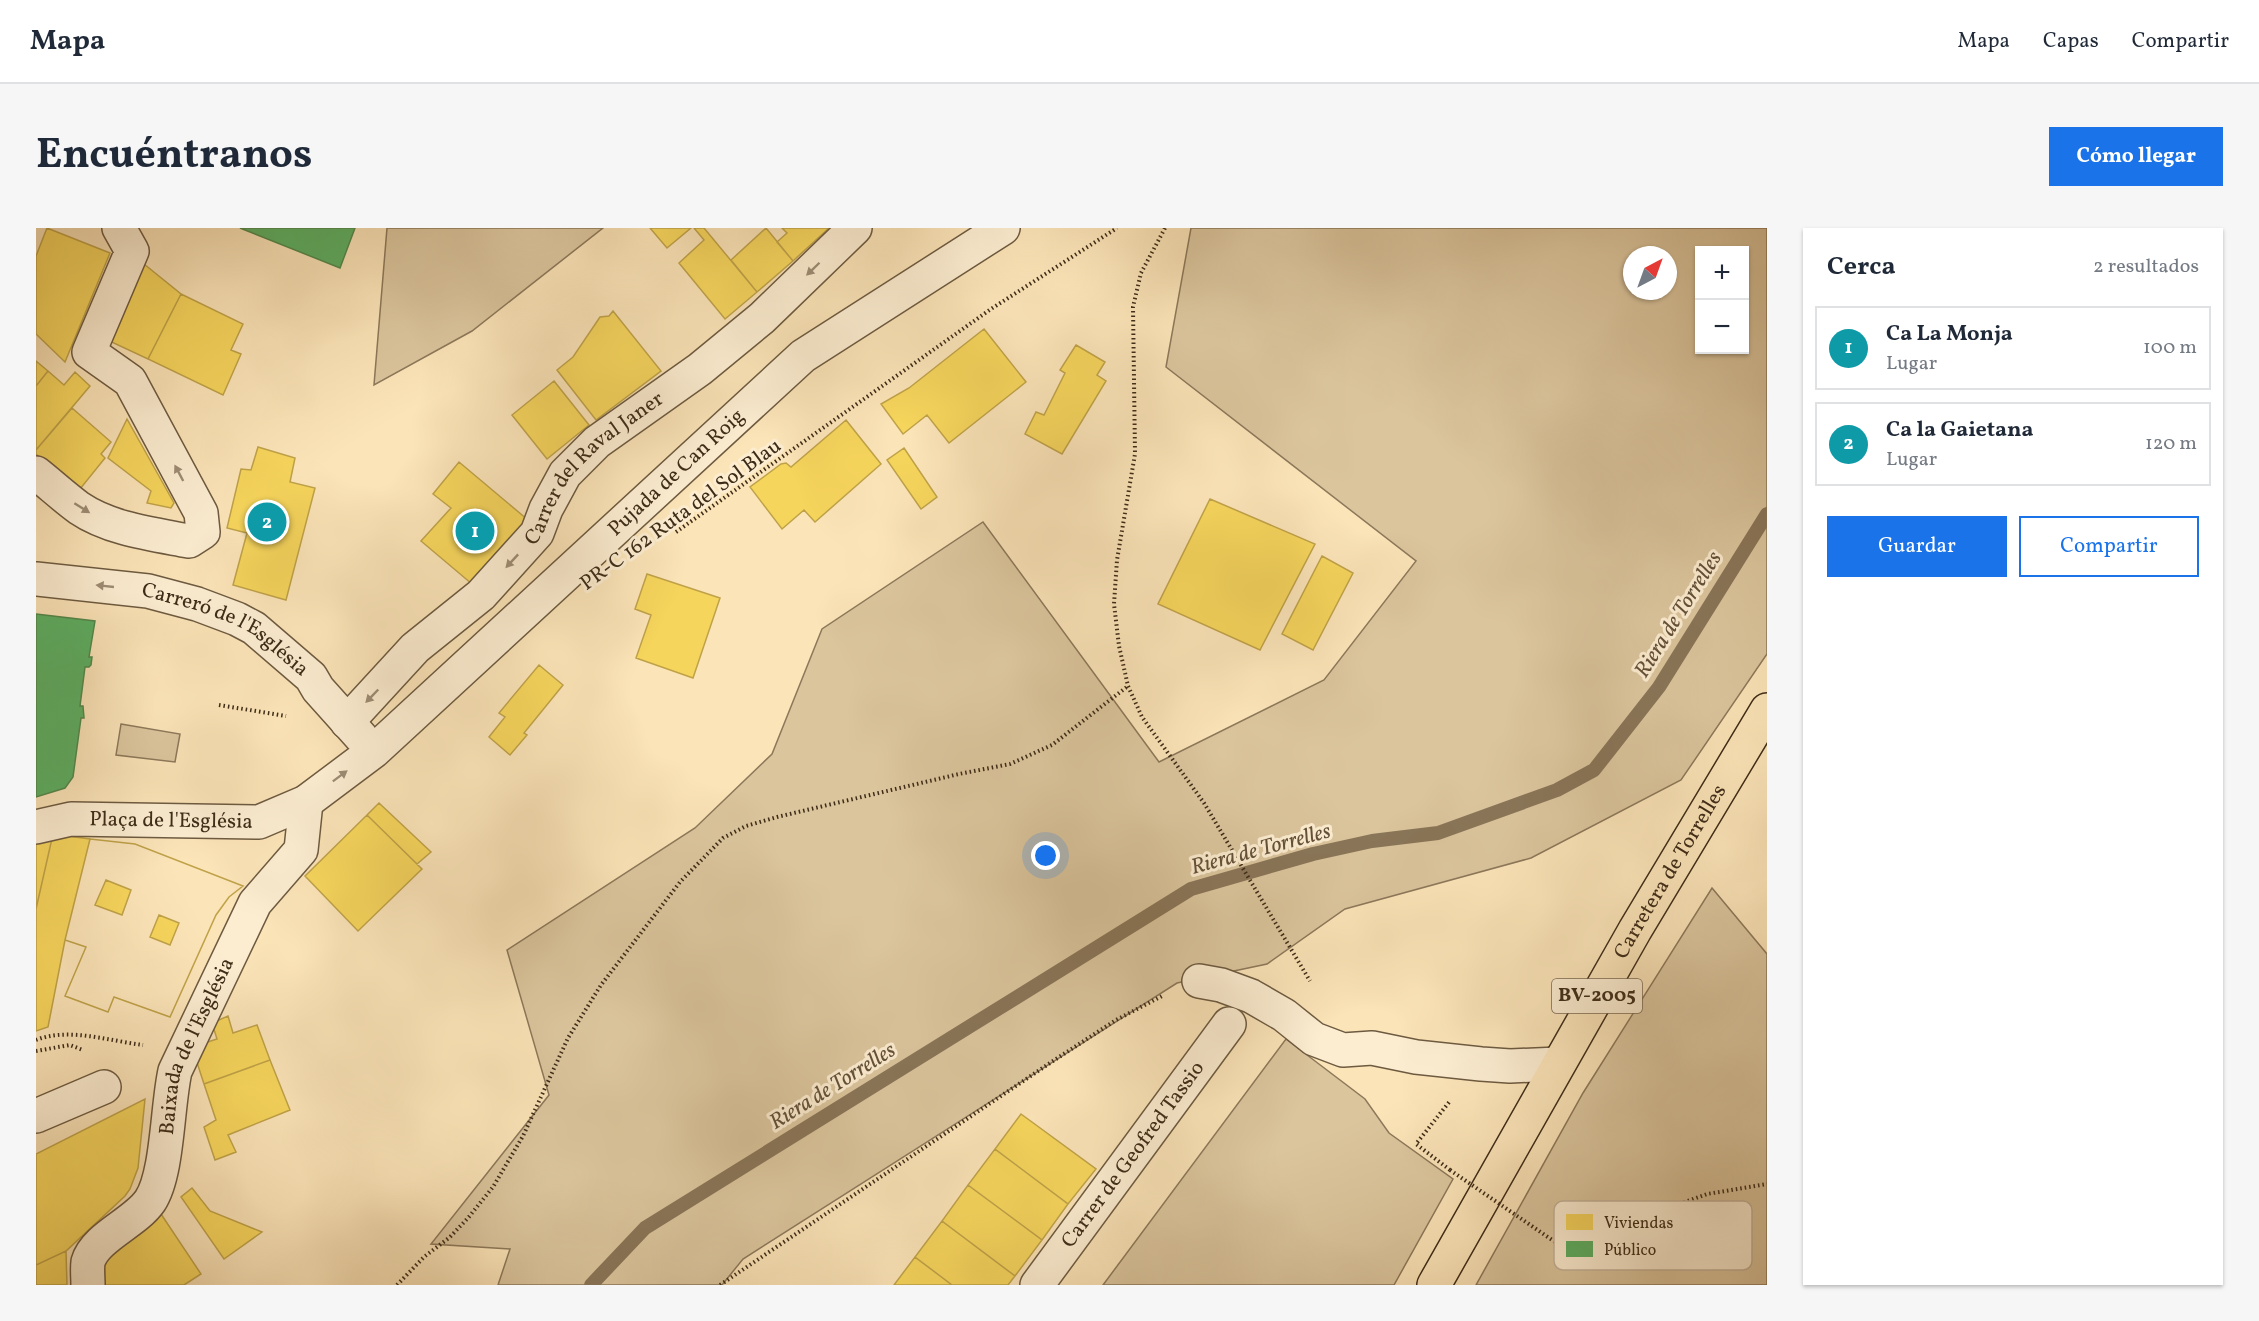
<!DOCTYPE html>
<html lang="es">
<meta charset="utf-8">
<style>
body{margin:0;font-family:Vollkorn,serif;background:#f6f6f7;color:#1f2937}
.controls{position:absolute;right:18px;top:18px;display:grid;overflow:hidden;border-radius:0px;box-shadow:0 2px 4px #0004}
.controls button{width:54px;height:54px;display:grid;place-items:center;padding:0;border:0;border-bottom:2px solid #e0e1e3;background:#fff;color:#1f2937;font:30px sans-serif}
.compass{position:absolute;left:1587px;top:18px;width:54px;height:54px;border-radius:50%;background:#fff;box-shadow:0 2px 4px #0004;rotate:41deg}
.you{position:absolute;left:1010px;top:628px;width:21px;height:21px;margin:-15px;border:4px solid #fff;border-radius:50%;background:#1a73e8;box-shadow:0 0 0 9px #1a73e833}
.badge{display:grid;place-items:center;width:39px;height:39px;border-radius:50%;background:#1a73e8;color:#fff;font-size:20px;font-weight:700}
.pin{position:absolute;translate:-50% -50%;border:3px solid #fff;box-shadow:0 2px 6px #0006}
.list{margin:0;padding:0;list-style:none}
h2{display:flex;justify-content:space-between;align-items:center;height:78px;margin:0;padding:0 24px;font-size:26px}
h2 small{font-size:20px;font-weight:400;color:#747a83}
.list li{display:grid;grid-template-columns:39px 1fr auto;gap:18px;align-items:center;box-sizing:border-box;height:84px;margin:0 12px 12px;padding:0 12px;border:2px solid #e0e1e3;border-radius:0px}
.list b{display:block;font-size:22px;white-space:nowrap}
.list p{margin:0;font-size:20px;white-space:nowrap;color:#747a83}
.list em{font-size:20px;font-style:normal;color:#747a83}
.actions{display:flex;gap:12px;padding:18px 24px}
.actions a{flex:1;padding:14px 0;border:2px solid #1a73e8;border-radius:0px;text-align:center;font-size:21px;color:#1a73e8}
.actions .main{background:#1a73e8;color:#fff}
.map{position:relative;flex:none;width:1731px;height:1057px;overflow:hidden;border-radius:0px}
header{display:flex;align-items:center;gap:36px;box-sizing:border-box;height:84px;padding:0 30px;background:#fff;border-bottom:2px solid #e0e1e3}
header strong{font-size:28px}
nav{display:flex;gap:33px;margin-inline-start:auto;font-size:21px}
.intro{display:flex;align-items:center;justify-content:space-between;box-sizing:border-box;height:144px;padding:0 36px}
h1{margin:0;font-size:42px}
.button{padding:15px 27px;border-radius:0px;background:#1a73e8;color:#fff;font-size:21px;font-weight:700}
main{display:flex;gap:36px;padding:0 36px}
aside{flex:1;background:#fff;border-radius:0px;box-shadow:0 2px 4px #0004}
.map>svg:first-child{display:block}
</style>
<header>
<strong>Mapa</strong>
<nav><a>Mapa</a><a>Capas</a><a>Compartir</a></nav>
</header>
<div class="intro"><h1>Encuéntranos</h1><a class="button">Cómo llegar</a></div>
<main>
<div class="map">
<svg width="1731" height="1057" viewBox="0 0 1731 1057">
<rect width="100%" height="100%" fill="#fbe4b8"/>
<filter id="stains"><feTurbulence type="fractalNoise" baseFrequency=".00333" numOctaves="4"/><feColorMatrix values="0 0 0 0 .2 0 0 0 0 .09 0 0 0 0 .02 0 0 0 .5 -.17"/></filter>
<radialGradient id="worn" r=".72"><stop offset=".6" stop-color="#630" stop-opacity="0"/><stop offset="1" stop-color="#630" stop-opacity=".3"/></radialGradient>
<!-- green -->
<path fill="#dbc59d" stroke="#8c785a" stroke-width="1.5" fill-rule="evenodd" d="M351,0H567L436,103L338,157Z
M1155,0H1731V426L1645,552L1495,630L1309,681L1231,736L1141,755L707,1031L686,1057H462L474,1021L395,1016L513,867L471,722L659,600L736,526L786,401L947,294L1123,534L1288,452L1380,333L1130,139ZM1664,22H1708V122H1664ZM1596,27H1632V63H1596Z
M85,496L144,506L139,534L80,527Z
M1676,660L1731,726V1057H1440L1547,865Z
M1250,811L1329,871L1353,905L1417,951L1358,1057H1067Z"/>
<!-- homes -->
<path fill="#f6d55c" stroke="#bfa248" stroke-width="1.5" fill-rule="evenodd" d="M11,0L74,25L29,134L0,106V28Z
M614,0H655L631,20Z
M658,0H668L721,64L689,91L643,35L668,12Z
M730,0L757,33L721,64L695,32Z
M746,0H793L757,33L741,14L751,5Z
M108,36L145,66L112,131L67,110Z
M145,66L207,96L195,122L205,126L187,167L112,131Z
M577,83L625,143L560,192L521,142L537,129L564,89L573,88Z
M948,101L990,154L913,215L891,187L867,206L845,176L873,160Z
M1040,117L1069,134L1061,147L1070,153L1026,226L989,206L1000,184L1008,187L1029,145L1024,142Z
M0,133L12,143L0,158Z
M12,143L28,157L39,144L54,158L0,222V158Z
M518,153L553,197L511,231L476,187Z
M36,180L75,214L65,226L69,230L44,261L0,226V222Z
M91,191L138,275L135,280L111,275L115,263L72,230Z
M810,192L845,236L779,294L768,282L746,301L714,259L745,236L750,235L755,239Z
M222,219L259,230L254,254L279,260L250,372L197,357L211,305L191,300L205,241L215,242Z
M868,220L901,269L885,281L851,232Z
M423,234L492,292L436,356L385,313L415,280L397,266Z
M1174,271L1279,316L1224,422L1122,376Z
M1286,328L1317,345L1277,422L1246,406Z
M611,346L684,370L657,450L600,430L615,387L599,381Z
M503,437L527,457L488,505L491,507L474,527L453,509L469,489L463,485Z
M343,575L395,624L381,636L331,587Z
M331,587L386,641L322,703L269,648Z
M17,606L54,611L29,712L12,799L0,803V681Z
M17,606L0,681V611Z
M54,611L99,616L207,658L193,669L180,687L134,789L78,769L72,784L29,768L50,719L29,712ZM70,652L95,662L86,687L59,677ZM123,687L143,695L134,717L114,709Z
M54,611L99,616L207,658L193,669L180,687L134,789L78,769L72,784L29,768L50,719L29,712Z
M192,788L197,805L221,797L234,832L168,856L156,819L181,811L176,795Z
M234,832L254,882L192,907L200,924L179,932L168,899L180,892L168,856Z
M109,871L102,940L94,961L89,968L30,1023L0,1037V926Z
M985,886L1060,941L1032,976L959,921Z
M959,921L1032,976L1006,1012L932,957Z
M932,957L1006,1012L979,1048L906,993Z
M156,960L174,983L226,1004L188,1031L145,969Z
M125,986L165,1046L148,1057H66L63,1039Z
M906,993L979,1048L972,1057H916L879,1029Z
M30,1023L31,1057H0V1037Z
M879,1029L916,1057H858Z"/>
<!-- public -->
<path fill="#5aae61" stroke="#52874b" stroke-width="1.5" d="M204,0H319L304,40Z
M0,386L59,393L53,429H56L55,437L53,439H49L44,478H47L48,490H45L37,549L29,560L0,569Z"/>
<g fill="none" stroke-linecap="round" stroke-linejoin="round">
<!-- stream -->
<path stroke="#897558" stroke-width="14" d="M555,1057L609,1000L1155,661L1277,626L1336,613L1402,605L1521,562L1558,542L1623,459L1731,286"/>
<!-- minor casing -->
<g stroke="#6d5a40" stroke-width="36">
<g id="minor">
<path d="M0,245C14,256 28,269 43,280C74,301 116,306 153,313L167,304L165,285L94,153L53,124L96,23L83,0"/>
<path id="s1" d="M0,351L112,363L161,376L201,391L218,400L275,449L282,461L325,509"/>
<path id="s2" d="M311,494L379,420L445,367L501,305L510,281L529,246L561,214L664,141L726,90L819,0"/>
<path id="s3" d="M0,599L35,591L223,594L270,574L338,523L767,128L967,0"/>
<path d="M1163,753L1185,757L1215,768L1248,787L1278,811L1307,822L1336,820L1380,829L1445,836L1474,838L1522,836"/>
<path d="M0,888L68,859"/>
<path id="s4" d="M52,1057C52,1050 51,1041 52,1034C59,1009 99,995 114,973C132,946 131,878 139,843L219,675L265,622L270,574"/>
<path id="s5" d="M1001,1057L1193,796"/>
</g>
</g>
<!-- major casing -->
<g stroke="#3e2c18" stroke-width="36">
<g id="major">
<path id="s6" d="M1398,1057L1599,702L1731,482"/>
</g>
</g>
<!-- path -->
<path stroke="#3e2c18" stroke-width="4" stroke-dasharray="1.5 3" stroke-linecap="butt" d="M1129,0L1105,45L1097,79L1099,226L1081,332L1078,376L1083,418L1092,458L1106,489L1168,575L1274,753
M640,304L955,81L1081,0
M183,477L250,488
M0,812C32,799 74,813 107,817
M0,823L34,817L47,822
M1414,942L1380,916L1414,873
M1522,1016L1543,1030L1627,982L1671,966L1731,956
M361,1057L388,1029L414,1009L432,990L457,959L487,908L532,810L565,757L644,654L687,610L710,598L741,589L923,546L974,536L1016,517L1092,458
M684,1057L1017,833L1080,792L1126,768"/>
<!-- minor -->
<use href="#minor" stroke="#fcedd1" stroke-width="33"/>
<!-- major -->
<use href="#major" stroke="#fbe4b8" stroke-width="33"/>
<!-- path-bridge -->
<path stroke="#3e2c18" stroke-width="4" stroke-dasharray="1.5 3" stroke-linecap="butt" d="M1414,942L1522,1016"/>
</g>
<!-- one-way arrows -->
<defs><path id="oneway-solid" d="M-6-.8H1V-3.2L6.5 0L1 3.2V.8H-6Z" transform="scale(1.5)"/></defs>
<g fill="#9d8c74">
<use href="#oneway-solid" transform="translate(777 41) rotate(136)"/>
<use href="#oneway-solid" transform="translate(143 245) rotate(-118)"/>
<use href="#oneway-solid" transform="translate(46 280) rotate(32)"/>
<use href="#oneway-solid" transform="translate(476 333) rotate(133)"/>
<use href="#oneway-solid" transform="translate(69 358) rotate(-174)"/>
<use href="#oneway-solid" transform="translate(336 468) rotate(134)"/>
<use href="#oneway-solid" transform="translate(304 548) rotate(-37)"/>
</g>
<g text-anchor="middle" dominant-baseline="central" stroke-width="6" stroke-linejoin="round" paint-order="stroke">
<!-- shield labels -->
<rect fill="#fcedd1" stroke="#776650" stroke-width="1.5" x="1516" y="751" width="90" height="34" rx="4.5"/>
<g font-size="20" font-weight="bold" fill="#3e2c18">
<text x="1561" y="768">BV-2005</text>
</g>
<!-- street labels -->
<g font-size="21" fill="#3e2c18" stroke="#fcedd1">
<text stroke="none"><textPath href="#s2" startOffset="357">Carrer del Raval Janer</textPath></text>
<text stroke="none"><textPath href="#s3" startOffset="771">Pujada de Can Roig</textPath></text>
<text transform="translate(645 287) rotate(-36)">PR-C 162 Ruta del Sol Blau</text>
<text stroke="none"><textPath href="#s1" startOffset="200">Carreró de l'Església</textPath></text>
<text stroke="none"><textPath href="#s3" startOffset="136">Plaça de l'Església</textPath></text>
<text stroke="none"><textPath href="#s6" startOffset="476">Carretera de Torrelles</textPath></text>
<text stroke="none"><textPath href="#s4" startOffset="274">Baixada de l'Església</textPath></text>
<text stroke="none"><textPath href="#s5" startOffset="162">Carrer de Geofred Tassio</textPath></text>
</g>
<!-- water labels -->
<g font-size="22" font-style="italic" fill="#645038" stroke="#fcedd1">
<text transform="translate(1643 387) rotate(-58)">Riera de Torrelles</text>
<text transform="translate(1225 622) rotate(-15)">Riera de Torrelles</text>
<text transform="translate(797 859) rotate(-32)">Riera de Torrelles</text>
</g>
</g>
<!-- legend -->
<rect x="1518" y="973" width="198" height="69" rx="9" fill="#fcedd1" stroke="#c3b39a" stroke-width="1.5"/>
<rect x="1530" y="986" width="27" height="16" fill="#f6d55c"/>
<rect x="1530" y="1013" width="27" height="16" fill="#5aae61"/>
<g font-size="16" fill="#3e2c18">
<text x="1568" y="1000">Viviendas</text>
<text x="1568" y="1027">Público</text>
</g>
<rect width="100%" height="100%" filter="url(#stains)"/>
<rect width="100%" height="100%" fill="url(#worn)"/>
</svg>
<div class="controls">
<button>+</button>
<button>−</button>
</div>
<svg class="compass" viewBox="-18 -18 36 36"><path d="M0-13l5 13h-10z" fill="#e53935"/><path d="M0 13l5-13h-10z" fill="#747a83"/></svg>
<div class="you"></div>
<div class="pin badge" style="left:439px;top:303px;background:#0f9aa8">1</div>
<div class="pin badge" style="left:231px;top:294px;background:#0f9aa8">2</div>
</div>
<aside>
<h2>Cerca<small>2 resultados</small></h2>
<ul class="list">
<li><span class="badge" style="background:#0f9aa8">1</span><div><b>Ca La Monja</b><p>Lugar</p></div><em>100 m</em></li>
<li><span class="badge" style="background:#0f9aa8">2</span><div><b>Ca la Gaietana</b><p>Lugar</p></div><em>120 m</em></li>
</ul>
<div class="actions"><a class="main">Guardar</a><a>Compartir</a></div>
</aside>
</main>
